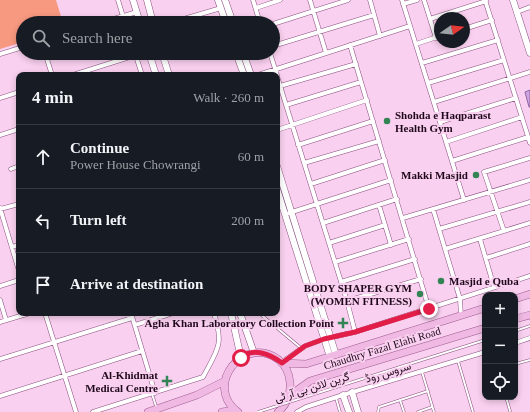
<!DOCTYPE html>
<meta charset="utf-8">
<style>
body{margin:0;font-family:"Times New Roman",Vazirmatn,serif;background:#20242c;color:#f1f3f6}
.controls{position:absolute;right:12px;bottom:12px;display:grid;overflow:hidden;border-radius:8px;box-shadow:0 2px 6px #0003}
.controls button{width:36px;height:36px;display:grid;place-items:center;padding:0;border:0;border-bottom:1px solid #363941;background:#171b24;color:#f1f3f6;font:20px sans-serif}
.compass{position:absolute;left:434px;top:12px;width:36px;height:36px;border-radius:50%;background:#171b24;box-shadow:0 2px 6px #0003;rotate:76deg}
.stop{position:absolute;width:12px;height:12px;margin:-9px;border:3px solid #e11d48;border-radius:50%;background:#fff}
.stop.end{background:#e11d48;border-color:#fff;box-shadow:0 1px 4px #0008}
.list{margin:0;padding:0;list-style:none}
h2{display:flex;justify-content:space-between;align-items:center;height:52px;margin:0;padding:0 16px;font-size:17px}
h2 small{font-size:13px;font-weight:400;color:#9ea1a6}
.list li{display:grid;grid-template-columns:26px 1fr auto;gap:12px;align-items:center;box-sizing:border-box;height:64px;padding:0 16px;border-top:1px solid #363941}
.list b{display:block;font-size:15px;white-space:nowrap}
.list p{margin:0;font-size:13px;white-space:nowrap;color:#9ea1a6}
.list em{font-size:13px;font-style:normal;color:#9ea1a6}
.icon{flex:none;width:22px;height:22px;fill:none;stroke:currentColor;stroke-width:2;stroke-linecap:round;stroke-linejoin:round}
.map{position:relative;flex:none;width:530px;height:412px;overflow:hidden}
.search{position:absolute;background:#171b24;box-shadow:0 2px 6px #0003;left:16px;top:16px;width:264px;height:44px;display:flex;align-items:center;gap:10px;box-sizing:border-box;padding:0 14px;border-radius:22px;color:#9ea1a6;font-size:15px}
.panel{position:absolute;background:#171b24;box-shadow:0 2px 6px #0003;left:16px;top:72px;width:264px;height:244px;border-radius:8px}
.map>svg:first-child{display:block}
</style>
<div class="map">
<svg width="530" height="412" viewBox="0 0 530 412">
<rect width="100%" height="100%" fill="#f9d0ef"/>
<!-- green -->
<path fill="#f79880" d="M0,0H56L63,23H23V42L0,49Z"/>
<!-- building -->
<path fill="#cfa4e3" stroke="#8d649f" d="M530,90V107H529L525,92Z"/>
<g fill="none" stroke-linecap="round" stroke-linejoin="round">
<!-- lane casing -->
<g stroke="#8a507f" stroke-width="3">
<path id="lane" d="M259,313L301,348
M515,331L530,326
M458,361L473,412
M515,364L530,360
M422,372L434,412
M152,394L156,406
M506,397L510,411
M336,398L340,412
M400,400L404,412
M378,412L379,407L428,391
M418,412L432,407"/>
</g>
<!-- street casing -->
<g stroke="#8a507f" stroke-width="5">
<path id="street" d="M118,0L125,23
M253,0L260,23
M310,0L326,53
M370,0L380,36
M402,0L464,200
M424,0L436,38
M485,0L530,143
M403,4L417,0
M256,8L280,0
M517,12L530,7
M430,19L486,1
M100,23L137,12
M170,23L221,8
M273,24L348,0
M464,29L492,20
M416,44L440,36
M350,45L429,309
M273,46L374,15
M45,53L52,75
M135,53L142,75
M270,53L277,75
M0,54L23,47
M422,63L498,40
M73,75L136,55
M258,75L410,26
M277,76L347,301L355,332
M428,83L504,60
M280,86L356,64
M0,98L19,92
M434,102L530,72
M286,105L361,82
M440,122L516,98
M277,130L367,100
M0,135L19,129
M446,142L522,117
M298,145L373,121
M452,161L528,137
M304,163L379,141
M11,169L19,166
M311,184L385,160
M379,205L391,245
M0,208L19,271
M0,209L19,204
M433,209L460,299L461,316
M289,213L391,180
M403,218L530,180
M323,223L397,199
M439,229L530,202
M504,231L484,172L530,158
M480,239L494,287
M329,243L385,225
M12,247L19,245
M445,249L530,223
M486,258L530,244
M335,262L409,239
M341,282L415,259
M0,286L19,280
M0,300L6,320
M347,301L421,279
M45,313L76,412
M131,313L155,393
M0,322L30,313
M135,325L173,313
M515,343L530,338
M0,359L132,318
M282,362L305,346L324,339L355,332L530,276
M0,396L142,351
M93,412L203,377C218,349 224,345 214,313
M297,412L306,407L343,395L485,352"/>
</g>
<!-- secondary casing -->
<g stroke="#8a507f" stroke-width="7">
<path id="secondary" d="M133,0L140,23
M147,0L153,23
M218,0L226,23
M225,0L233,23
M513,0L530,53
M149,53L156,75
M162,53L169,75
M236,53L244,75
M243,53L251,75
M277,166L336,355
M277,189L330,357
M231,313L241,358
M240,313L254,353
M352,392L358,412
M343,395L349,412"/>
</g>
<!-- primary casing -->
<g stroke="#9f5d91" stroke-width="8">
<path id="primary" d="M515,299L530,294
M515,319L530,315
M282,363L306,364L485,308
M289,396L310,381L485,328
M148,412L197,395L225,381
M222,412L235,410
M238,412C203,387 243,333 279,360C285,365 289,373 290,382C291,393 287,405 278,412"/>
</g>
<!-- lane -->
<use href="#lane" stroke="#fff" stroke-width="2"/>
<!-- street -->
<use href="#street" stroke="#fff" stroke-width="4"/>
<!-- secondary -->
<use href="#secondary" stroke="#fff" stroke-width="6"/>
<!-- primary -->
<use href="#primary" stroke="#efb9e3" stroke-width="7"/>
<!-- lane-bridge casing -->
<g stroke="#8a507f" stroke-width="3" stroke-linecap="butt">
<path id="lane-bridge" d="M258,412L485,340"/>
</g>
<!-- lane-bridge -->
<use href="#lane-bridge" stroke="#fff" stroke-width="2"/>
</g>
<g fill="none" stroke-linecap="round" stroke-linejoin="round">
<!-- route -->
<path stroke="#e11d48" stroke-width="5" d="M241,358C253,347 270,354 282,363L305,346L324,339L355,332L429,309"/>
</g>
<!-- markers -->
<g fill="#338455" stroke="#f9d0ef" stroke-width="1.5">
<circle cx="387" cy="121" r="4"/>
<circle cx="476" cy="175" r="4"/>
<circle cx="441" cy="281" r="4"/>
<circle cx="420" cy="294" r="4"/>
<path d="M341 317h4v4h4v4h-4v4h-4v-4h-4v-4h4z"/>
<path d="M165 375h4v4h4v4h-4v4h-4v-4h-4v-4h4z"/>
</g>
<g text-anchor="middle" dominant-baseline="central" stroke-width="4" stroke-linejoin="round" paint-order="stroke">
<!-- poi labels -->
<g font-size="11" font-weight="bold" fill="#1f081b" stroke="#f9d0ef" text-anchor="end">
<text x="395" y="115" text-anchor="start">Shohda e Haqparast<tspan x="395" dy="13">Health Gym</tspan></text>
<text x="468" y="175">Makki Masjid</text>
<text x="449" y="281" text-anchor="start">Masjid e Quba</text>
<text x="412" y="288">BODY SHAPER GYM<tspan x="412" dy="13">(WOMEN FITNESS)</tspan></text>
<text x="334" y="323">Agha Khan Laboratory Collection Point</text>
<text x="158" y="375">Al-Khidmat<tspan x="158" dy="13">Medical Centre</tspan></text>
</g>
<!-- street labels -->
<g font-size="11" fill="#1f081b" stroke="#f9d0ef">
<text transform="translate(382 348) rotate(-17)">Chaudhry Fazal Elahi Road</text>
<text transform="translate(388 372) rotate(-17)">سروس روڈ</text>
<text transform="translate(312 387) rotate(-17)">گرین لائن بی آر ٹی</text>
</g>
</g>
</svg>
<div class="controls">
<button>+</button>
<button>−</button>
<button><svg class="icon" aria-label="locate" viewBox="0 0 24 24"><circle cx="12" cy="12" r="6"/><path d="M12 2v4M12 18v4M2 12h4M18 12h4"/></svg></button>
</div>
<svg class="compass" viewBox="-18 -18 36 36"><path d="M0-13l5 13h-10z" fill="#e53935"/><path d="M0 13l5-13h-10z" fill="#9ea1a6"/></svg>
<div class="stop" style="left:241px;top:358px"></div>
<div class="stop end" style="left:429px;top:309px"></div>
<div class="search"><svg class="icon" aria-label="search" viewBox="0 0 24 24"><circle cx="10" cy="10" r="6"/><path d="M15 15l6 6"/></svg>Search here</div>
<section class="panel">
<h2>4 min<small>Walk · 260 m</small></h2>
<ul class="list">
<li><svg class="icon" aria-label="ahead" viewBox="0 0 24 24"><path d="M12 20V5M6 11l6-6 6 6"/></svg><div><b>Continue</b><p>Power House Chowrangi</p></div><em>60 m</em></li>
<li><svg class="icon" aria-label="left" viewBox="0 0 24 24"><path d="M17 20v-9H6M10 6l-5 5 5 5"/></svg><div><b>Turn left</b></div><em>200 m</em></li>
<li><svg class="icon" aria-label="arrive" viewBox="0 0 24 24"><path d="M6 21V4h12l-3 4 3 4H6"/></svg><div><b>Arrive at destination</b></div></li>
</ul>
</section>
</div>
